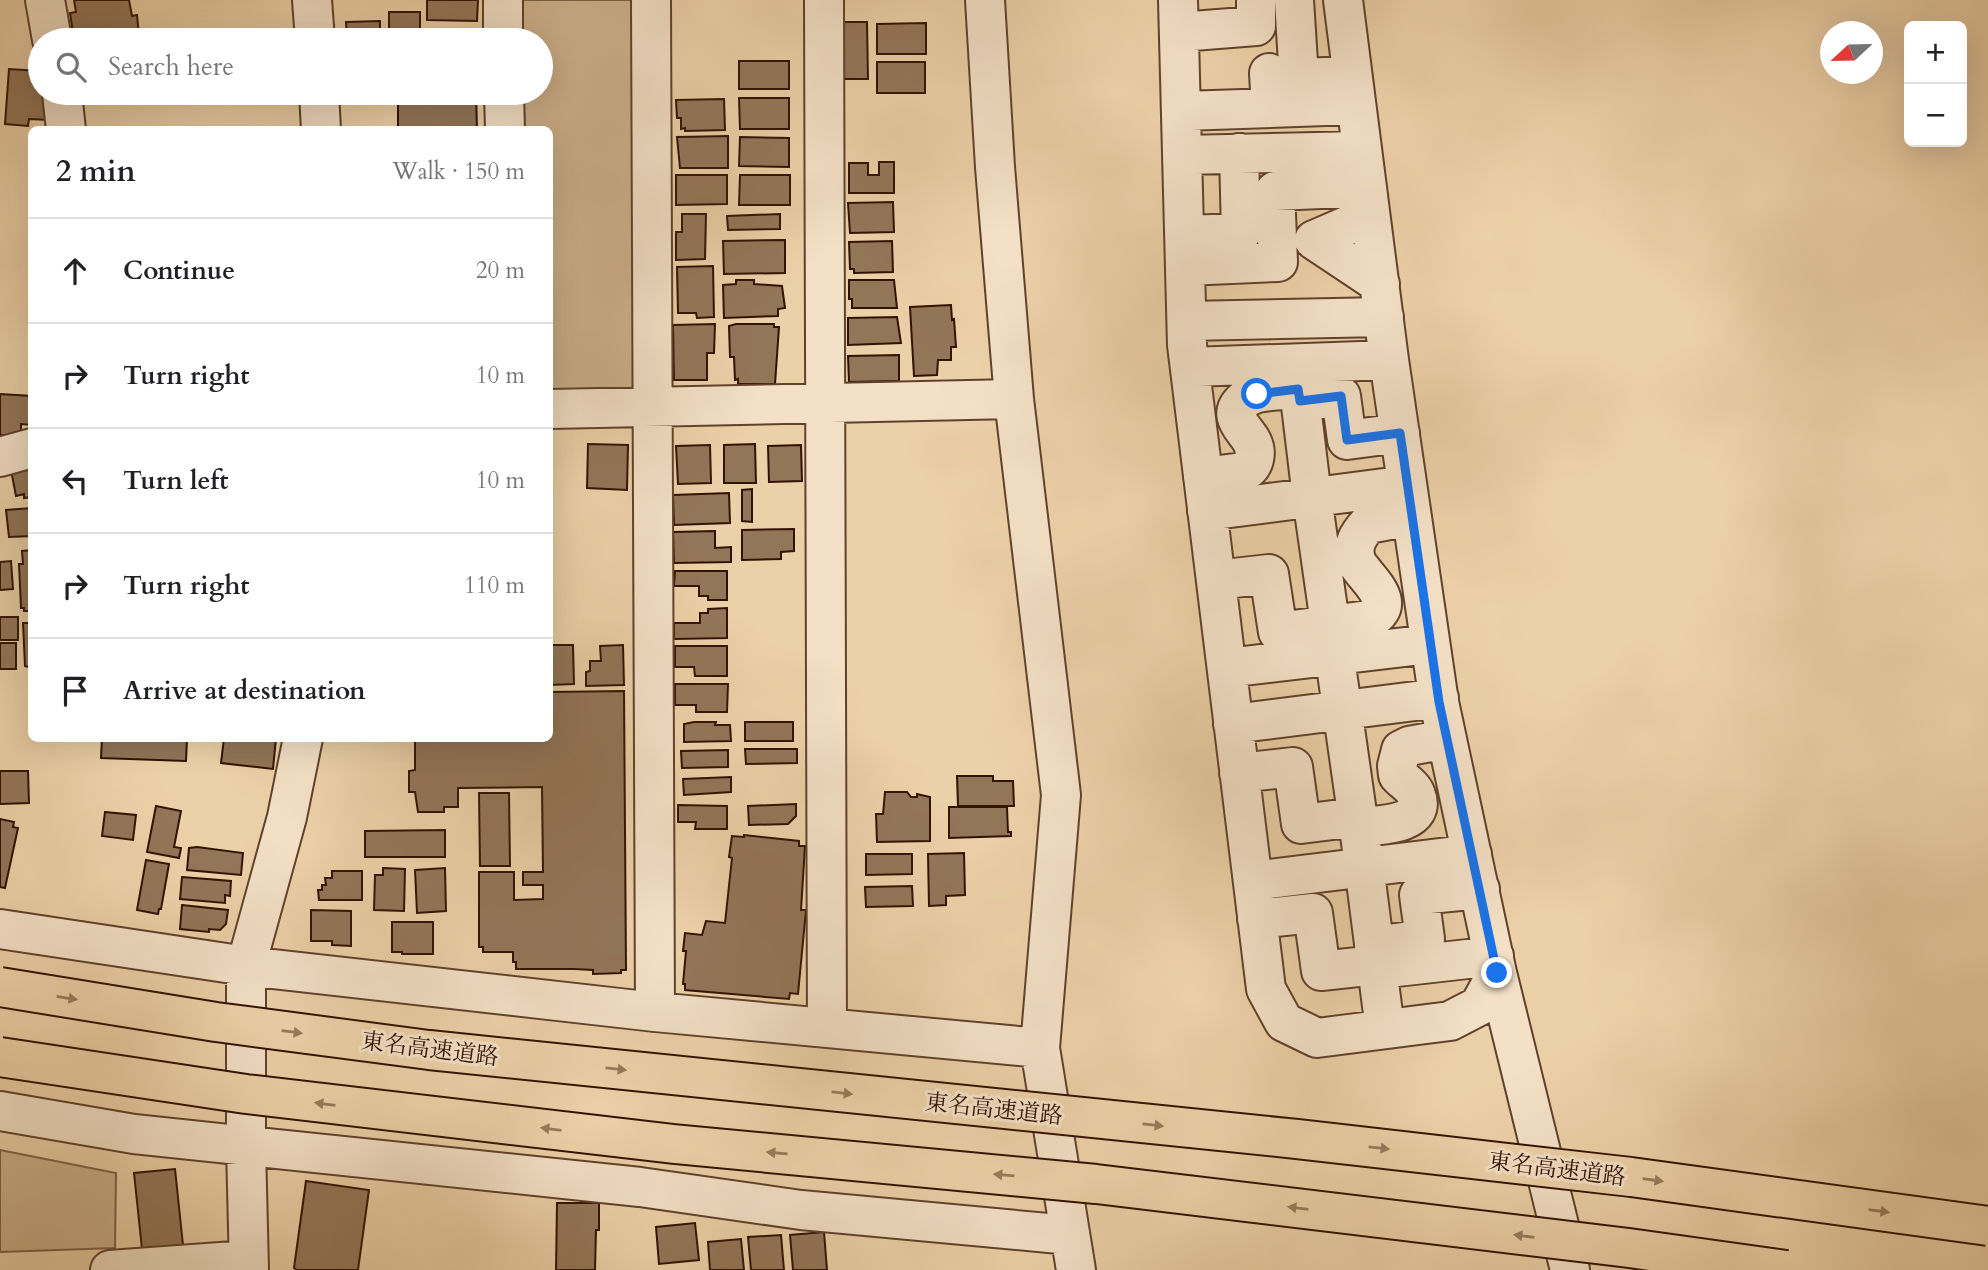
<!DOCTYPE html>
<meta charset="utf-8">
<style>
body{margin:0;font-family:Cardo,"Noto Serif JP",serif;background:#f6f6f6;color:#202124}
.controls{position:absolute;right:21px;top:21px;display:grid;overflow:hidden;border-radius:10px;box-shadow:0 7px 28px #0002}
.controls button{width:63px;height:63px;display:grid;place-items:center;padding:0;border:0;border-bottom:2px solid #e0e0e0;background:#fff;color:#202124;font:35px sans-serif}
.compass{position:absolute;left:1820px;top:21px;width:63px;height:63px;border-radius:50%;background:#fff;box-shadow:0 7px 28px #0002;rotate:248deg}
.stop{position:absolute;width:21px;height:21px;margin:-16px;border:5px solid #1a73e8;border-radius:50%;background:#fff}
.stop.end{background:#1a73e8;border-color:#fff;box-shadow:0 2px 7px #0008}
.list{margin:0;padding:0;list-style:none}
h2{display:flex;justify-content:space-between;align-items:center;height:91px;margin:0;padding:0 28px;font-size:30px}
h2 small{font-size:23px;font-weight:400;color:#757577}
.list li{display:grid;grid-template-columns:46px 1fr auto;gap:21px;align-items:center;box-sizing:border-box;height:105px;padding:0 28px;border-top:2px solid #e0e0e0}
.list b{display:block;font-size:26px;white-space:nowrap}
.list em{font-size:23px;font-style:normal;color:#757577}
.icon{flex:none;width:38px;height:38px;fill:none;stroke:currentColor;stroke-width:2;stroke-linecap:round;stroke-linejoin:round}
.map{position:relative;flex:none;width:1988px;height:1270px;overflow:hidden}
.search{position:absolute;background:#fff;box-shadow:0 7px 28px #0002;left:28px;top:28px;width:525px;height:77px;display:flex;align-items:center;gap:18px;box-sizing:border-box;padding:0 24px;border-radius:38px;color:#757577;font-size:26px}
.panel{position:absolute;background:#fff;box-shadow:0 7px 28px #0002;left:28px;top:126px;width:525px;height:616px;border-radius:10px}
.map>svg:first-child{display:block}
</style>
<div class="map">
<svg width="1988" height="1270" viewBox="0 0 1988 1270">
<rect width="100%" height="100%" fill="#ecd0a7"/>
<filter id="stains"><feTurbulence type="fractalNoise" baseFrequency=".00286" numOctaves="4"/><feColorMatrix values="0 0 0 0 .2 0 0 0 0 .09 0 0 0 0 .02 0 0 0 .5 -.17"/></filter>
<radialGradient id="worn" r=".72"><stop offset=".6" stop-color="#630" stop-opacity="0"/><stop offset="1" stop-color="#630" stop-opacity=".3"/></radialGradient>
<!-- green -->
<path fill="#ccb08b" stroke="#7f6247" stroke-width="2" d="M515,0H639V382L623,395L550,394V130L516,129V93H541V40H515Z
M0,1150L116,1173L115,1248L0,1252Z"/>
<!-- building -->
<path fill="#937558" stroke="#321303" stroke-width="2" d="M74,0H129L132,16L137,15L139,35H134V40H74L70,13L76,12Z
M427,0H478L477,21L427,20Z
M389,12H420V40H389Z
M380,21V40H347L346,22Z
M841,22H867L868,79H841Z
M926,23V54H877V24Z
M425,29H478V40H425Z
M739,61H789V89H739Z
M877,62H925V93H877Z
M9,69L40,71V93H46L49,120L29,119L28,126L5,124Z
M398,93H476L477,130H398Z
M739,98H789V129H740Z
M724,99L725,130L685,131V128L681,129V118H677L676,100Z
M728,136V168H680L677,137Z
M740,137L789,138V167L739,166Z
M879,162H894V193H849V163H868V175H879Z
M676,175H727V204L676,205Z
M740,175H790V205H739Z
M893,202L894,232L850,233L848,203Z
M682,214H706L705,259L676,260V232H682Z
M780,214V229L728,230L727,216Z
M785,240V273L724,274L723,241Z
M892,241L893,272L854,273V269H850L849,242Z
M713,266L714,317L697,318L696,313H678L677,267Z
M736,280H754V284L782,286L785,308L778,309V316L724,318L723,285L736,284Z
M849,280H894L897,308H852V299H849Z
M951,305L952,320L954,319L956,347H951V360H938L937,375L914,376L910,307Z
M897,317L901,343L848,345V318Z
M715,324L714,353H707V380H674L673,325Z
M736,324H774V327H779L775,384H738V379L735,380L734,357H730L729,326Z
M899,355V381L849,382L848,356Z
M0,394L32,396V425L21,424V436L1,435L0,439Z
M588,444L628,445L627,490L587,488Z
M755,444L756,483H724V445Z
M710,445L711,483L678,484L676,446Z
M801,445L802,481L769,482L768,446Z
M32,465V497L24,498V494L16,496L11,470Z
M752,489V522L742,521V490Z
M729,493L730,523L674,525L673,495Z
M32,508V536L9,537L6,510Z
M794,529V551L781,552V559L742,560V530Z
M715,531V548L731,547V562L674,563L673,532Z
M32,550V611H24V608H21L19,564H23L22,551Z
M11,561L13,589L0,590V562Z
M675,571H727V600H708V596H699V586H674Z
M727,608V638L674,639V623H700V613H708V609Z
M0,617H18V640H0Z
M23,623H32V668L25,666Z
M0,643H16V669H0Z
M550,645H573L574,684L550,685Z
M623,645L624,685L586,686V672L590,671V661H601L600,646Z
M675,646H727V676H695L694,667H675Z
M675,684H728L727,712H696V705H675Z
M624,691L626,970H621V973L593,974V970L574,969H516V962H513V952H483V947H479V872H514V900L543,899V885H523V872H543L542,787L458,788V807H444V812H418L415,792H409V771L415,770V738H550V692Z
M694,722H716L715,725H730L731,741L684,742V724Z
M745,722H793V741H745Z
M102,738H187L186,761L101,758Z
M224,738H276L273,769L221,763Z
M745,749H797V763L746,764Z
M728,750V767L682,768L681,751Z
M0,771H28L29,803L0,804Z
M957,776H993V781H1013L1014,806H958Z
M731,777V792L684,795L683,779Z
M885,792H907L911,797H917V794L930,797V841L877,842L876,814H883Z
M479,793H509L510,866H480Z
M796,804V816L788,824L749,825L748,806Z
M678,805L727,806V829H695L696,822H678Z
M156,806L181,811L174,847L181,848L179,858L147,852Z
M949,807H1007L1008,832H1011V836L949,838Z
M105,812L136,815L133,840L102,836Z
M0,819L14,822L13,827L18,828L5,888L0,887Z
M445,830V857H365V831Z
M744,835L799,841V846H805L801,910H806L798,994L790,993L789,999L685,990V984H683L686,951H683L685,933L702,935L706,921L725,923L732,858L729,857L732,836L744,837Z
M197,847L243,853L241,875L187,870L189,848Z
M964,853L965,895L946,896V905L929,906L928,854Z
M866,854H912V874L866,875Z
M146,860L169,864L161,909H159L158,914L137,910Z
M383,868L405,869L404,911L374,910L375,875H383Z
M445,868L446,911L417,913L415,870Z
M332,871H362V900H319L318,890H322V885H326L325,878H332Z
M182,877L231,881L230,896L225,895V903L180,899Z
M912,886L913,906L866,907L865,887Z
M182,905L228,910L226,924L220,930L209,929V932L180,929Z
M311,910L351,911V946L332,945V941H311Z
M392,922H433V954H402V952H392Z
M175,1169L183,1245L142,1249L134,1173Z
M306,1181L369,1190L358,1270H297L294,1268Z
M557,1203H599V1230H596L595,1270H556Z
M695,1223L699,1260L659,1264L656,1227Z
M824,1232L827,1270H793L790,1235Z
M781,1235L784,1270H751L748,1237Z
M741,1239L744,1270H710L708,1242Z"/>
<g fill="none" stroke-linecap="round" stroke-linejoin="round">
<!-- minor casing -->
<g stroke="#60422c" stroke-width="42">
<path id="minor" d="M45,0L52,40
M312,0L315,40
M503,0V40
M651,0L655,1012
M824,0L827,1028
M985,0L995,167L1014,399L1061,795L1040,1048L1076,1270
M1178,0L1187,345L1266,989L1284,1022L1317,1038L1450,1021L1479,1006L1497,973L1439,702L1389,360L1343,0
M1294,0L1299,78L1352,76
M1180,32L1256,26V0
M1269,73L1271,108
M62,93L66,130
M319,93L321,130
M504,93L505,130
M1183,111L1355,105
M1184,155L1362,151
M1370,216L1314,240L1380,284
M1185,235L1241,233L1239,153
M1186,266L1278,262L1275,191L1366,187
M1187,321L1384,317
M1296,364L1312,497L1359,827L1385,1029
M1190,367L1389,360
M1300,401L1341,396L1347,440L1400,433
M550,409L1014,399
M0,457L32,448
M1203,477L1243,472C1255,467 1258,452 1251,440C1243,427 1226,415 1245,399C1257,389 1284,391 1299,389
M1207,511L1407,485
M1216,580L1269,574L1278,632L1368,620C1404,603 1360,575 1356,560C1351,545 1359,534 1368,524L1411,516
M1227,668L1430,644
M1233,724L1439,698
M1239,773L1293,767L1301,824L1357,817
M1359,827C1377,825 1428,826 1416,795C1413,786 1403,781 1398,775L1397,766L1401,750L1409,746L1447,739
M1253,881L1472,854
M1257,919L1313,913L1321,971L1376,965
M0,929L246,966L655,1012L1040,1048
M1374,946L1425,939L1419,895L1480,889
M1388,968L1494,956
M1497,973L1570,1270
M0,1111L134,1134L640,1187L801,1210L1070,1235
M110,1270L248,1260
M249,1270L246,1147V966L287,817L303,738"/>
</g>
<!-- minor -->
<use href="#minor" stroke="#f3e0c6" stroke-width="38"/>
<!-- highway-bridge casing -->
<g stroke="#321303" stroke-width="42" stroke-linecap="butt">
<path id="highway-bridge" d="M0,987L216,1022L429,1050L1297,1139L1631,1177L1988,1226
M0,1057L246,1094L674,1144L1096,1184L1629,1248L1786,1270"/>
</g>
<!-- highway-bridge -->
<use href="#highway-bridge" stroke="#ecd0a7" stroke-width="38"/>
</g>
<!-- one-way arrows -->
<defs><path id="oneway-solid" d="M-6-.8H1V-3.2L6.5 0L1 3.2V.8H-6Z" transform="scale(1.75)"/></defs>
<g fill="#987b5d">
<use href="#oneway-solid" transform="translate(67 998) rotate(9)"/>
<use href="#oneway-solid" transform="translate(292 1032) rotate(7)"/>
<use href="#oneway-solid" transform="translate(616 1069) rotate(6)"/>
<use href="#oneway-solid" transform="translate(842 1093) rotate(6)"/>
<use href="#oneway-solid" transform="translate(325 1104) rotate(-173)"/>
<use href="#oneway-solid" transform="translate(1153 1125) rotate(6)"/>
<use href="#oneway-solid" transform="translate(551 1129) rotate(-173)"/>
<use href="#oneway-solid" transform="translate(1379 1148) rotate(6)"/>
<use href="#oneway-solid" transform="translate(777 1153) rotate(-175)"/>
<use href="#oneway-solid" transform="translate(1004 1175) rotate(-175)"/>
<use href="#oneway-solid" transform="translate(1653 1180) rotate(8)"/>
<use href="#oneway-solid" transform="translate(1298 1208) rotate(-173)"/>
<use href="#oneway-solid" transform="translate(1879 1211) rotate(8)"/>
<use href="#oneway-solid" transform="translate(1524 1236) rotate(-173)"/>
</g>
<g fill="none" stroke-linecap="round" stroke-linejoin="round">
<!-- route -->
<path stroke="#1a73e8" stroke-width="9" d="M1257,394L1298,389L1300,401L1341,396L1347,440L1400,433L1439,702L1497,973"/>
</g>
<g text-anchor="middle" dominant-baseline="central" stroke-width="6" stroke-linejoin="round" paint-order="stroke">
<!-- street labels -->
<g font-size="23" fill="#321303" stroke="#f3e0c6">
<text transform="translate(430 1049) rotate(7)">東名高速道路</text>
<text transform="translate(994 1109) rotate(6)">東名高速道路</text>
<text transform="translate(1557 1169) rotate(7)">東名高速道路</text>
</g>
</g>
<rect width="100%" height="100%" filter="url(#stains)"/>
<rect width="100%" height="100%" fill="url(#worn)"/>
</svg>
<div class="controls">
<button>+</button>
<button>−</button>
</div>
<svg class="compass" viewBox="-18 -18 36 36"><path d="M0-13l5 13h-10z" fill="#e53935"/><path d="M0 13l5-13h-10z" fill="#757577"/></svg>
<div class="stop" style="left:1257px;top:394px"></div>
<div class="stop end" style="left:1497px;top:973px"></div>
<div class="search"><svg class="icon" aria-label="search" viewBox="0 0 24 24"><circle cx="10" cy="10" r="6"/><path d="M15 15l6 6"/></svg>Search here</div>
<section class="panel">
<h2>2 min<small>Walk · 150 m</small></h2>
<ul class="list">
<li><svg class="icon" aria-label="ahead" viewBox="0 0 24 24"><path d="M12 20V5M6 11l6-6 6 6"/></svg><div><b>Continue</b></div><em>20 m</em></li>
<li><svg class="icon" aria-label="right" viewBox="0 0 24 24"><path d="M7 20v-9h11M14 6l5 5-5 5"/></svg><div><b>Turn right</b></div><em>10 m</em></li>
<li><svg class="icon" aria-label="left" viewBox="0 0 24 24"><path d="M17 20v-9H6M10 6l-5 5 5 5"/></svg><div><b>Turn left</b></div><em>10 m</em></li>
<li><svg class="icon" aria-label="right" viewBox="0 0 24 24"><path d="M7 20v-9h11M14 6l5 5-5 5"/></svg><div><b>Turn right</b></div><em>110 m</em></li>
<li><svg class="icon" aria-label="arrive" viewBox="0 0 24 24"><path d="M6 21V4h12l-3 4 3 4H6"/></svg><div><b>Arrive at destination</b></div></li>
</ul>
</section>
</div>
